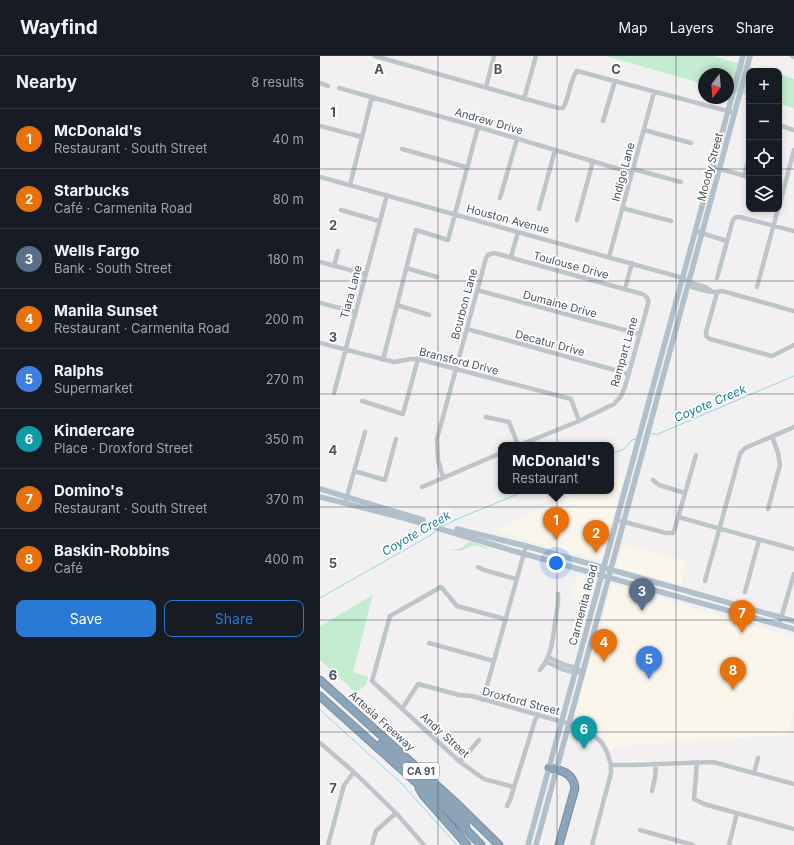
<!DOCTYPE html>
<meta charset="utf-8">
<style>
body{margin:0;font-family:Inter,sans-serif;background:#20242c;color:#f1f3f6}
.controls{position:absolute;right:12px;top:12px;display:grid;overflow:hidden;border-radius:8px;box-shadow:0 2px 6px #0003}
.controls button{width:36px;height:36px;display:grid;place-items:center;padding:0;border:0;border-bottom:1px solid #363941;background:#171b24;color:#f1f3f6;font:20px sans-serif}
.compass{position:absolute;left:378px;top:12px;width:36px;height:36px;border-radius:50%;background:#171b24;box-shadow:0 2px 6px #0003;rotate:196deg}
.you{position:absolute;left:236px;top:507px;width:14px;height:14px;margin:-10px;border:3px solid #fff;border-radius:50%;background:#1a73e8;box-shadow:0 0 0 6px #1a73e833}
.badge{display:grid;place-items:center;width:26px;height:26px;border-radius:50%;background:#2978d4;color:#fff;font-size:13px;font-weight:700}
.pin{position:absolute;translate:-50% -33px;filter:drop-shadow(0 1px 2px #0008)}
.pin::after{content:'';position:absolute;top:21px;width:14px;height:12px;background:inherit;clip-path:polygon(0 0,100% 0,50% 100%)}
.popup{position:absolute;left:178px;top:386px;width:116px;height:52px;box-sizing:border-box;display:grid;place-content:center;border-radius:8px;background:#171b24;filter:drop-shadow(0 1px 3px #0005);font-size:13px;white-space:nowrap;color:#9ea1a6}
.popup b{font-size:15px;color:#f1f3f6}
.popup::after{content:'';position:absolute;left:50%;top:100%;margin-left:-8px;border:8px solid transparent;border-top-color:#171b24}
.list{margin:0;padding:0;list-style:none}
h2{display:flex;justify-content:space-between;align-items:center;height:52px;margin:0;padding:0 16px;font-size:17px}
h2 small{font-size:13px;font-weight:400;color:#9ea1a6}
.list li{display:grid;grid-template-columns:26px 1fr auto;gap:12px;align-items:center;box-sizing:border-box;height:60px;padding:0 16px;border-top:1px solid #363941}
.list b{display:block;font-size:15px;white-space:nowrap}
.list p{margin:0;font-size:13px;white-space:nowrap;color:#9ea1a6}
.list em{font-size:13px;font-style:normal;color:#9ea1a6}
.actions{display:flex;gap:8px;padding:12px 16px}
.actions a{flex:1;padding:9px 0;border:1px solid #2978d4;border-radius:8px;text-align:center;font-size:14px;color:#2978d4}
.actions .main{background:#2978d4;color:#fff}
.icon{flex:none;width:22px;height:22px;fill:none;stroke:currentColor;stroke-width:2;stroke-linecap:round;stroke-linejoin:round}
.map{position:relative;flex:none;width:474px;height:789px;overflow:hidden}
header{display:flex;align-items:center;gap:24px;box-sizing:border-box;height:56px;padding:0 20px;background:#171b24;border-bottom:1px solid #363941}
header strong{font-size:19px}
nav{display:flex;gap:22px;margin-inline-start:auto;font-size:14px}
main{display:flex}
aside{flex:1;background:#171b24}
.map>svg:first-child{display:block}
</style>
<header>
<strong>Wayfind</strong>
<nav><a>Map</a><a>Layers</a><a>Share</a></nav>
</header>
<main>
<aside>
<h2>Nearby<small>8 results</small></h2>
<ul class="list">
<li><span class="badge" style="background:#e8710a">1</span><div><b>McDonald's</b><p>Restaurant · South Street</p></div><em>40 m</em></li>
<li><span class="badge" style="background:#e8710a">2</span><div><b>Starbucks</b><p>Café · Carmenita Road</p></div><em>80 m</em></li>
<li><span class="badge" style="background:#5c6f8a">3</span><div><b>Wells Fargo</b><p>Bank · South Street</p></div><em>180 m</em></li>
<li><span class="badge" style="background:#e8710a">4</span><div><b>Manila Sunset</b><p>Restaurant · Carmenita Road</p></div><em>200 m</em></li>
<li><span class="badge" style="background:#3f7fe0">5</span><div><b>Ralphs</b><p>Supermarket</p></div><em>270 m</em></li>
<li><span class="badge" style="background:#0f9aa8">6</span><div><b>Kindercare</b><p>Place · Droxford Street</p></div><em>350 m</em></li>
<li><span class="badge" style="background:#e8710a">7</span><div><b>Domino's</b><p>Restaurant · South Street</p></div><em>370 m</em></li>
<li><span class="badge" style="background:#e8710a">8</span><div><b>Baskin-Robbins</b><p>Café</p></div><em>400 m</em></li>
</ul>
<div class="actions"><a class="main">Save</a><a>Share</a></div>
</aside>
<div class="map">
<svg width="474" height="789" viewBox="0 0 474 789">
<rect width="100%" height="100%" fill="#f2f0f0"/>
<!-- commercial -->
<path fill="#fbf6ec" d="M298,421L303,423L282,502L278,504L178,476L186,468L262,435H291V422Z
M303,488L368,506L361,529L300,512L298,509Z
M257,518L272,522L275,525L268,547L250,541Z
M295,529L474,581V653L467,679L294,690L291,695L280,677L257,665L253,658L292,530Z"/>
<!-- green -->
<path fill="#c3ecd1" d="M285,0H392L446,15H429V40L408,34V18H384V28Z
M459,18L474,23V52L459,48Z
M151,485L172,494L154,489L141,495L128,494L139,493Z
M53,539L33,616L48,621L46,629L36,637L0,604V570Z"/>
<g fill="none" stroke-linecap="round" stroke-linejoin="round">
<!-- stream -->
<path stroke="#94d6e5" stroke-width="1" d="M330,378H338L474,320
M291,398L304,393L312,384L316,383
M121,471L135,464L205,435
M0,542L109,480L117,474
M0,654L81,727L137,789"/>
<!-- highway casing -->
<g stroke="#778fa6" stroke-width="9">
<path id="highway" d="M0,624L134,745L179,789
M0,640L128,755L161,789
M61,688L104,726L145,765L146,774
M229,712C242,714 253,717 255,732L239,789
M99,732L103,739L147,789"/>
</g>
<!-- minor -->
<path stroke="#bdc5cb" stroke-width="4.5" d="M55,0L238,52H243C250,41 249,25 257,15L415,57
M472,0L474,1
M0,27L8,30
M166,31L174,0
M19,32L158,71L312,117
M204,43L216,0
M283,65L295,25
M459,69L474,74
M0,70L42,81
M324,74L371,87
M82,93L146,111
M393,111L429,121
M313,113L361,126
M424,120L429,101
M0,121L363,222L369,226L387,232L391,235
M30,129L52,41
M180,142L197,83
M459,151L474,94
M302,152L351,165
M219,153L235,94
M21,154L59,165
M257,164L273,105
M375,175L407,185
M191,201L198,176
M289,201L334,36
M0,206L45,218
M14,210L18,195
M86,212L117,221
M397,222L413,164L416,161H420L474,175
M369,226L372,231C382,234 392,238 402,235L474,255
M437,231L458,153
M305,233L312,207
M157,234L319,278
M397,237L386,276V280L390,283L452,300L474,289
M0,247L35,256
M77,249L109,259
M147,273L309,318
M0,287L74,306L91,303H98L251,343L259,365
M63,304L96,174L128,184L158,71
M14,337L67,139
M42,345L83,358L98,303
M166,361L189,366L198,389
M34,415L65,424L76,383
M123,421L118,404L117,383L166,202L168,199L174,197L322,238C327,240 329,243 328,248L305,331L301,340L294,348L259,365L200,389
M333,424L339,429L365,437
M102,431L181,397
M26,444L45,376
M448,453L460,409L458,397L452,380
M358,461L474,493
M297,464L346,477H353L355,472L376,399
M158,511L164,514L196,523
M385,525L420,398L425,392L474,371
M425,536L439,484
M185,563L137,550L121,531L70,560L52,625L140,706L164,723L194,731
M459,569L474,518
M109,587L174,605
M228,601L245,609L256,612L263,616
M226,606C240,611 247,618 263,616
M220,614C233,599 233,578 236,560C237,552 239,546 238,538
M163,644L206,490
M82,653L98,628L139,639L152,640L264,672L269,675L282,687L287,696L291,709V717L272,789
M0,687L34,716L76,757L104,789
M140,706L159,684
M377,706L374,743L384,748L474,773
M291,709H312L393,706L474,728
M434,717L438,702
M332,735L335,722L336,708
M187,750L190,744L217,658
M320,774L373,789
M8,789L24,729L34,716
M52,789L56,775L76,757
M409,789L417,757"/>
<!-- major -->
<path stroke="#b2c0cc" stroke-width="5.5" d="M0,433L103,464
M0,441L84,462L187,493L474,573
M137,473L206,490L474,565
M208,789L423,0
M216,789L430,0"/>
<!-- highway -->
<use href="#highway" stroke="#8ca4ba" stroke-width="7"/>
</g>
<!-- grid -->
<path fill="none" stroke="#4a545c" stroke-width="1" stroke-opacity="0.55" d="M118,0V789M237,0V789M356,0V789M0,113H429M459,113H474M0,225H474M0,338H474M0,451H474M0,564H474M0,676H474"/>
<g text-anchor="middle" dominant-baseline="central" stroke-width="3.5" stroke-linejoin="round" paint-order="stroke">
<!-- shield labels -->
<rect fill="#fff" stroke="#80878d" stroke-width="1" x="83" y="707" width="36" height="16" rx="3"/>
<g font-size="10" font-weight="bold" fill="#4a545c">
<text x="101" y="715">CA 91</text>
</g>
<!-- street labels -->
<g font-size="11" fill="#4a545c" stroke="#fff">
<text transform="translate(169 65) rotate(16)">Andrew Drive</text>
<text transform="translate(390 111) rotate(-75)">Moody Street</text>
<text transform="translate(303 116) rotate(-75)">Indigo Lane</text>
<text transform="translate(188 163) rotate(15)">Houston Avenue</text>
<text transform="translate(251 209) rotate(15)">Toulouse Drive</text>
<text transform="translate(31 236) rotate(-75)">Tiara Lane</text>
<text transform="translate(144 248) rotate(-75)">Bourbon Lane</text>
<text transform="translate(240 248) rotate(15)">Dumaine Drive</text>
<text transform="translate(230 287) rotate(15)">Decatur Drive</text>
<text transform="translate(304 296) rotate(-74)">Rampart Lane</text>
<text transform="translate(139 305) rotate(14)">Bransford Drive</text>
<text transform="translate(263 549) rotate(-75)">Carmenita Road</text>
<text transform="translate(201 645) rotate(15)">Droxford Street</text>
<text transform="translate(62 665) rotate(42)">Artesia Freeway</text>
<text transform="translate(125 679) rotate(42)">Andy Street</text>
</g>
<!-- water labels -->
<g font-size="12" font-style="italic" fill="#198199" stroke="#fff">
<text transform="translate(390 347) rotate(-23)">Coyote Creek</text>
<text transform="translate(96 477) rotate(-30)">Coyote Creek</text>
</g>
</g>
<g font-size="13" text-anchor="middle" font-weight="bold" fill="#4a545c" stroke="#fff" stroke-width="3.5" stroke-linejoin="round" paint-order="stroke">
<text x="59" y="18">A</text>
<text x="178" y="18">B</text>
<text x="296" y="18">C</text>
<text x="13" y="61">1</text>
<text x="13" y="174">2</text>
<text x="13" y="286">3</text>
<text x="13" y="399">4</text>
<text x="13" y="512">5</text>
<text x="13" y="624">6</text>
<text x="13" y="737">7</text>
</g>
</svg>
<div class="controls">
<button>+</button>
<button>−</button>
<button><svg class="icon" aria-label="locate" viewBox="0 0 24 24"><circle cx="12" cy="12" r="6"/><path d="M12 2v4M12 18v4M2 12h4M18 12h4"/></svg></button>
<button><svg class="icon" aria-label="layers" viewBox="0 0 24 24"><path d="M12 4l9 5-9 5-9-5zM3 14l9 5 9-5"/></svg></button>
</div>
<svg class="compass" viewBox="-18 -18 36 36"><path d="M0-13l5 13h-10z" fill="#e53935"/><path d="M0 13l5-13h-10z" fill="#9ea1a6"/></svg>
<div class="you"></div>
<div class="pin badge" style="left:236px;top:484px;background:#e8710a">1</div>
<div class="popup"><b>McDonald's</b>Restaurant</div>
<div class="pin badge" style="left:276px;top:497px;background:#e8710a">2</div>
<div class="pin badge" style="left:322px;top:555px;background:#5c6f8a">3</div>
<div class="pin badge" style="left:284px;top:606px;background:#e8710a">4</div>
<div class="pin badge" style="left:329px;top:623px;background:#3f7fe0">5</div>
<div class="pin badge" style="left:264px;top:693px;background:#0f9aa8">6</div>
<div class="pin badge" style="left:422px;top:577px;background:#e8710a">7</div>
<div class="pin badge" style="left:413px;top:634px;background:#e8710a">8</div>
</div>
</main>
